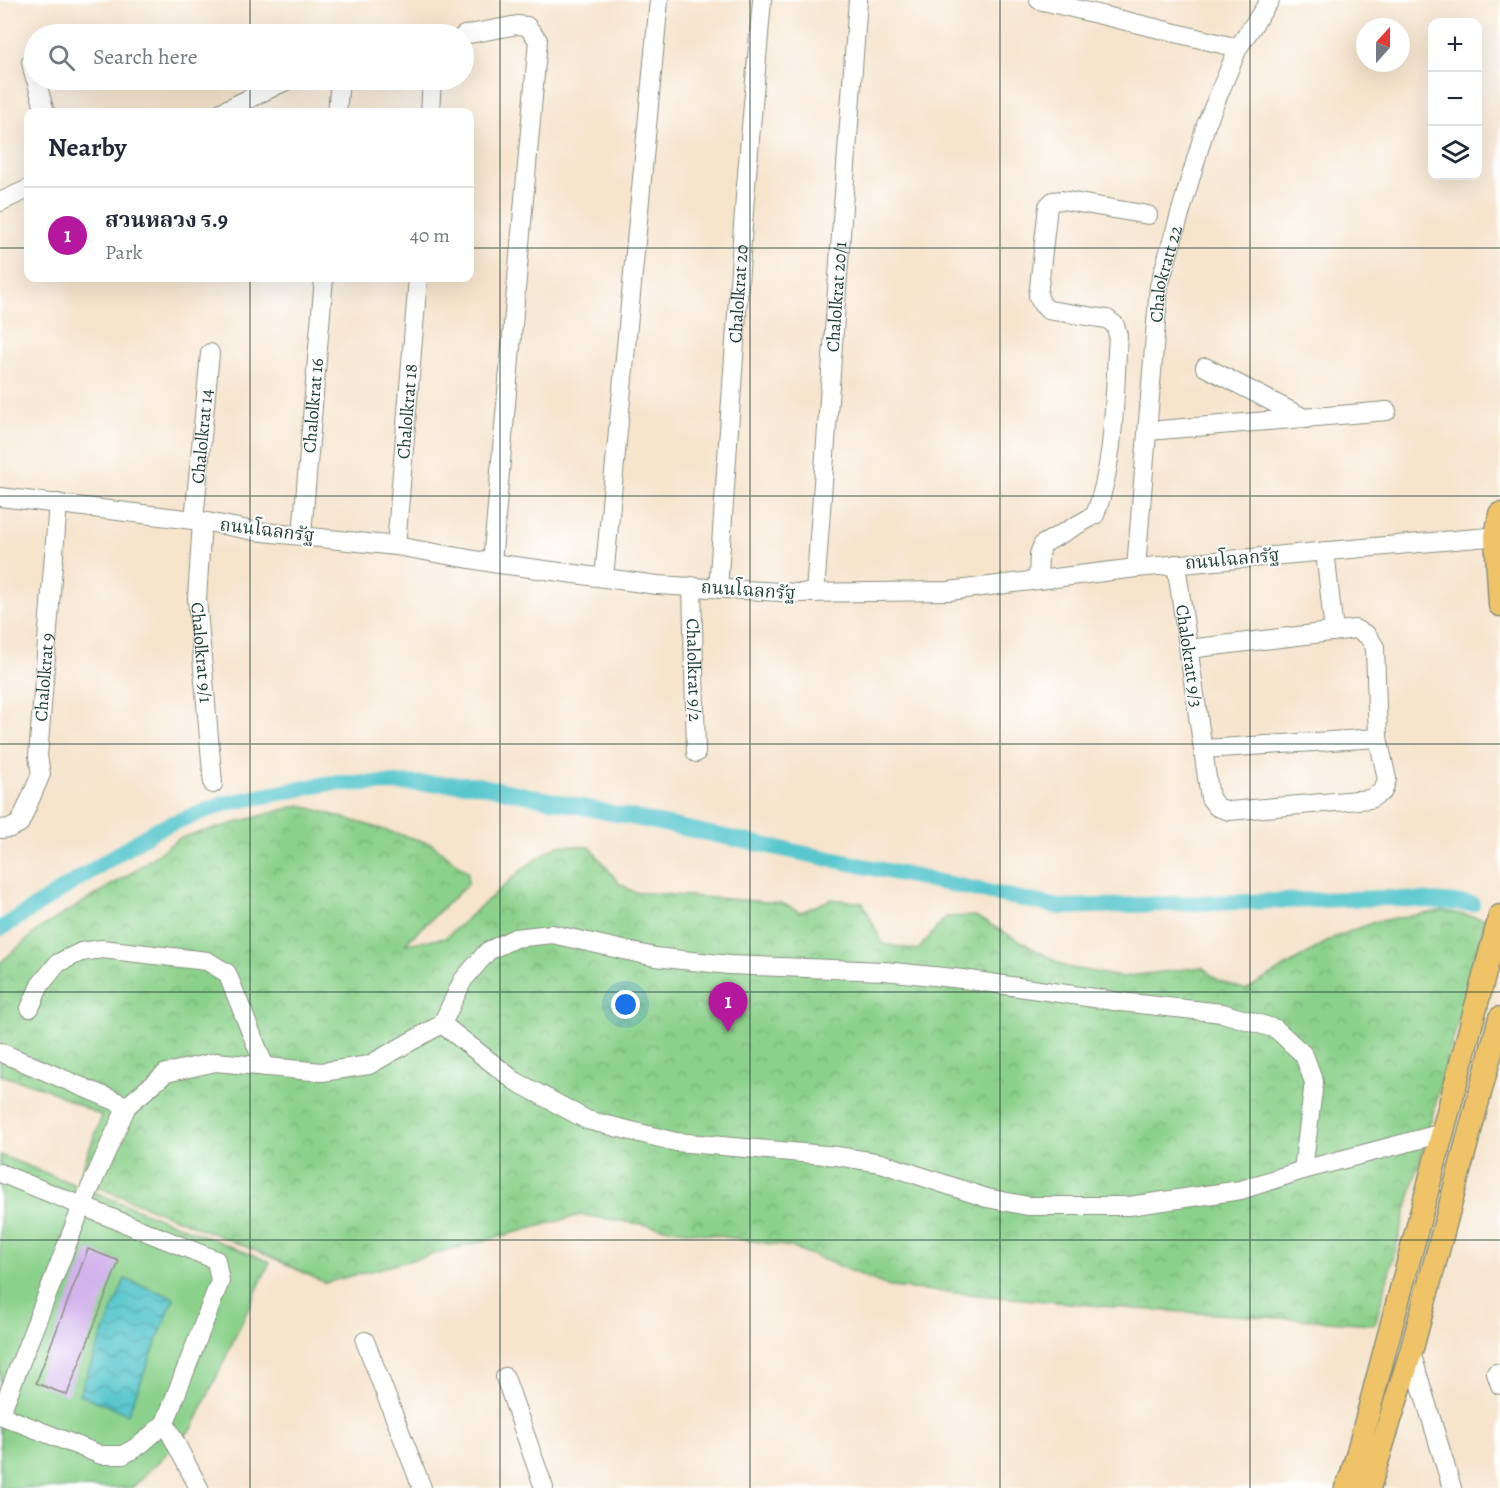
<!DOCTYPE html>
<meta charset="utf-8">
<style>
body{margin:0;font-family:Alegreya,"Noto Serif Thai",serif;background:#f2f2f3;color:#1f2937}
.controls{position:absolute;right:18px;top:18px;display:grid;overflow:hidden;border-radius:12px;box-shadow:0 6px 24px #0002}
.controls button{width:54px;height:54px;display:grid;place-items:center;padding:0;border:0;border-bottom:2px solid #e0e1e3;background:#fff;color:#1f2937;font:30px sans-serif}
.compass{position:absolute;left:1356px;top:18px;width:54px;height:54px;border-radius:50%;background:#fff;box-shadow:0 6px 24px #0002;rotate:21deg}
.you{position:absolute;left:626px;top:1005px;width:21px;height:21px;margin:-15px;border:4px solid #fff;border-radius:50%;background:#1a73e8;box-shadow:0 0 0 9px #1a73e833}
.badge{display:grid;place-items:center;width:39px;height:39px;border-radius:50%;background:#b5179e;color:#fff;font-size:20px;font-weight:700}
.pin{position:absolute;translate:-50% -50px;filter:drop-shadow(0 2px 3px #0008)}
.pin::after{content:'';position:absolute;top:32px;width:21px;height:18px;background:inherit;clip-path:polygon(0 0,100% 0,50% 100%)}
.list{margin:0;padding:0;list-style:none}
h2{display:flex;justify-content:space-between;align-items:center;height:78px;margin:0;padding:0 24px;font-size:26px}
h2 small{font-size:20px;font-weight:400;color:#747a83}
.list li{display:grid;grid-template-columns:39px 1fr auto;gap:18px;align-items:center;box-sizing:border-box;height:96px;padding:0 24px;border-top:2px solid #e0e1e3}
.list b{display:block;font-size:22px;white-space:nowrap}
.list p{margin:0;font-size:20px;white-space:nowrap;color:#747a83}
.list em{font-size:20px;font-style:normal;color:#747a83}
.icon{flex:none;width:33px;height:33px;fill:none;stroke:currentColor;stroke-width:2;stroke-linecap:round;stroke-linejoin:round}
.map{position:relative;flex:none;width:1500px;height:1488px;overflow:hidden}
.search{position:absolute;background:#fff;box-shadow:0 6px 24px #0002;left:24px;top:24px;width:450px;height:66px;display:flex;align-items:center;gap:15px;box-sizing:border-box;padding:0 21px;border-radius:33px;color:#747a83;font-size:22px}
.panel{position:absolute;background:#fff;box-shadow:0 6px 24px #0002;left:24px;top:108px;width:450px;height:174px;border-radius:12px}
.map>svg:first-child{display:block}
</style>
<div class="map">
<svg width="1500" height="1488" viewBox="0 0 1500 1488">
<defs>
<pattern id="park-crowns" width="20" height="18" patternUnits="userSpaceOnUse" patternTransform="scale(1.5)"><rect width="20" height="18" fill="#8bd18b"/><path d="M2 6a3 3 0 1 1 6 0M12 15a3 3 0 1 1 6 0" fill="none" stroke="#71ab72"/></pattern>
<pattern id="water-waves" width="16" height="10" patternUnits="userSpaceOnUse" patternTransform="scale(1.5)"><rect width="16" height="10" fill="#59c7ce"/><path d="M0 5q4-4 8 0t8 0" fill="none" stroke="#49a3a8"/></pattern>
</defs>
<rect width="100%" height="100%" fill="#fff"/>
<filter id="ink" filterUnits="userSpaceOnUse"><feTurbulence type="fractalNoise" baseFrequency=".0167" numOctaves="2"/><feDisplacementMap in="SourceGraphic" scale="12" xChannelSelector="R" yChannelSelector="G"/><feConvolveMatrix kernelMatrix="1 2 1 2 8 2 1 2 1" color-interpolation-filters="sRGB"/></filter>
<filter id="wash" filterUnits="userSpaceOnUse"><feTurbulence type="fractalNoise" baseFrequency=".008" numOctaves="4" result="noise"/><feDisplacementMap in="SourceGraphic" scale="24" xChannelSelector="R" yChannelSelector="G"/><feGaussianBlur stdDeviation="1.35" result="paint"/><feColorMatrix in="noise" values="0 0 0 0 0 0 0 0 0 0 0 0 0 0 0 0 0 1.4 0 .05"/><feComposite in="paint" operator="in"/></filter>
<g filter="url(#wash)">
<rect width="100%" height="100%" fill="#f6e4cd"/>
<!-- park -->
<path fill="url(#park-crowns)" stroke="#558760" stroke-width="1.5" d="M300,805L432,844L468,872V884L405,944L445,938L526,866L558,845L590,847L619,883L634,892L781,903L801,912L832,899L863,903L883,944L918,950L946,917L975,916L1066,967L1121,977L1202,967L1219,981L1246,990L1335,937L1377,921L1443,911L1486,919L1375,1324L1137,1309L890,1287L792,1247L581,1215L325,1283L269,1256L78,1179L102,1116L44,1088L0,1075V963L40,928L128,875L180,838Z"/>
<!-- garden -->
<path fill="#8bd18b" stroke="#558760" stroke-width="1.5" d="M0,1155L270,1262L193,1427L132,1488H0Z"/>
<!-- water -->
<path fill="url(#water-waves)" stroke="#3c8281" stroke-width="1.5" d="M125,1279L174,1298L128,1414L79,1394Z"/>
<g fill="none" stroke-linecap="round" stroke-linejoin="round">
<!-- canal -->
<path stroke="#59c7ce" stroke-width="16" d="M0,929L157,829L223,804L330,783L473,784L1059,907L1387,898L1472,904"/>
</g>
<g id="blocks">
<!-- building -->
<path fill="#d2b3ec" d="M88,1249L119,1261L67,1395L36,1383Z"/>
</g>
</g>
<g filter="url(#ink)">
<use href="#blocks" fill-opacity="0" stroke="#8a9080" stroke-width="1.5"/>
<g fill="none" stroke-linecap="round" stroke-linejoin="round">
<!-- minor casing -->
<g stroke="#8a9080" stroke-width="20">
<g id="minor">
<path d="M1039,0L1238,48"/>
<path d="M464,35L517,25L527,26L538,40L492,563"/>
<path d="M31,62L34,76"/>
<path d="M36,80L45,112"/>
<path d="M221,112L288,80"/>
<path d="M337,112L340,81"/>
<path d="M430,112L432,80"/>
<path d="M0,202L28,189"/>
<path d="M1205,367L1306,419"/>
<path d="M1148,431L1387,411"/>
<path d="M0,497L202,521L254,531L396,546L492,563L657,585L798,593L949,591L1136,568L1500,536"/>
<path id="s1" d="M194,520L210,353"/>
<path id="s2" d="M202,521L197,599L213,784"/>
<path id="s3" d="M302,534L324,278"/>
<path id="s4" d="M396,546L418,278"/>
<path d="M1325,551L1334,632"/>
<path id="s5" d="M1176,564L1210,798L1217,807L1229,811L1370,799L1383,791L1387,779L1378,738L1375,647L1367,635L1355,629L1189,649"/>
<path id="s6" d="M1136,568L1159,286L1206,125L1238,48L1270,0"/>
<path d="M604,578L659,0"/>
<path d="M1038,580L1039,554L1043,544L1095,515C1116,460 1114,393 1118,335L1115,325L1107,319L1048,310L1042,304L1038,296L1048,206L1053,201L1062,200L1148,215"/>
<path id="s7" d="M692,586L696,753"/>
<path id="s8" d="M718,589L745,197L762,0"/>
<path id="s9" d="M815,593L858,0"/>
<path d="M1203,749L1378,738"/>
<path id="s10" d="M0,829L11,828L20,823L41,774L38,756L58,503"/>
<path d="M30,1008L40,985L58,963L81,952L102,949L207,961L227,973L265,1067"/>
<path d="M442,1024L515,1081L587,1120L676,1142L837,1156L881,1163L987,1198L1028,1206H1129L1241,1190L1303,1170L1443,1133"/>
<path d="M0,1052L127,1106"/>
<path d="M0,1173L216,1260L220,1281L165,1423L140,1445L123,1455H101L0,1415"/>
<path d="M365,1341L422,1488"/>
<path d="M1411,1352L1452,1488"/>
<path d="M1496,1373L1500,1385"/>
<path d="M505,1377L544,1488"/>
<path d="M0,1415L82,1206L127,1106L166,1073L216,1062L322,1072L369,1065L442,1024L463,980L488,951L515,938L552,934L655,957L729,965L884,971L963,979L1121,1002L1222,1013L1276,1029L1304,1055L1314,1082L1303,1170"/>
<path d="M165,1423L199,1488"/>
</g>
</g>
<!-- major casing -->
<g stroke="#8a9080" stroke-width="25">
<path id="major" d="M1500,514L1496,536L1500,605
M1346,1488L1352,1474L1500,916
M1369,1488L1411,1352L1500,1018"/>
</g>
<!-- minor -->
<use href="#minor" stroke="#fff" stroke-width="18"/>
<!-- major -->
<use href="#major" stroke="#efc469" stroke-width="22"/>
</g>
</g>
<!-- grid -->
<path fill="none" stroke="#1f3d34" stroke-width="1.5" stroke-opacity="0.55" d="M250,0V34M500,0V1488M750,0V1488M1000,0V1488M1250,0V1488M250,80V112M0,248H28M470,248H1500M250,278V1488M0,496H1500M0,744H1500M0,992H1500M0,1240H1500"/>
<g text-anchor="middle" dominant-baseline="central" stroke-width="4.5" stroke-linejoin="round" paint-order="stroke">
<!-- street labels -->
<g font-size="18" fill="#1f3d34" stroke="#fff">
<text stroke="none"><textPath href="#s6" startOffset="296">Chalokratt 22</textPath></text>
<text stroke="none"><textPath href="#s8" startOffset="296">Chalolkrat 20</textPath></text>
<text stroke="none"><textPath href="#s9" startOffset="297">Chalolkrat 20/1</textPath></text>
<text stroke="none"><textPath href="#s3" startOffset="129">Chalolkrat 16</textPath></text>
<text stroke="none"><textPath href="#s4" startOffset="135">Chalolkrat 18</textPath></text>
<text stroke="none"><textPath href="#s1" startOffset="84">Chalolkrat 14</textPath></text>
<text transform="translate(267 530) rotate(7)">ถนนโฉลกรัฐ</text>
<text transform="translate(1232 559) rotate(-5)">ถนนโฉลกรัฐ</text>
<text transform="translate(748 590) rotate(4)">ถนนโฉลกรัฐ</text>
<text stroke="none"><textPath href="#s2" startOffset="132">Chalolkrat 9/1</textPath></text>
<text stroke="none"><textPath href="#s5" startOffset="93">Chalokratt 9/3</textPath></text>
<text stroke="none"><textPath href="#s7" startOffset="84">Chalolkrat 9/2</textPath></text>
<text stroke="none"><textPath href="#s10" startOffset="172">Chalolkrat 9</textPath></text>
</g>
</g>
</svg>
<div class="controls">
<button>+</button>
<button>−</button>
<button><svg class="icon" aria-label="layers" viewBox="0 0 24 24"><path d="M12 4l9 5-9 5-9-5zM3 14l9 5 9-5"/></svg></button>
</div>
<svg class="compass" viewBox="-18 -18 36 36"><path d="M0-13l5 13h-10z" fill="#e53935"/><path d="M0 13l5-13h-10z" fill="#747a83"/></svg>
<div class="you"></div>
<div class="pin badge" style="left:728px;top:1032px">1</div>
<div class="search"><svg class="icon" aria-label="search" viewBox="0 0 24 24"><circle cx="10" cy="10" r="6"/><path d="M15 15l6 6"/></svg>Search here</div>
<section class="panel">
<h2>Nearby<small></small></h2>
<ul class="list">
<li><span class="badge">1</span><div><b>สวนหลวง ร.9</b><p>Park</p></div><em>40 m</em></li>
</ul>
</section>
</div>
